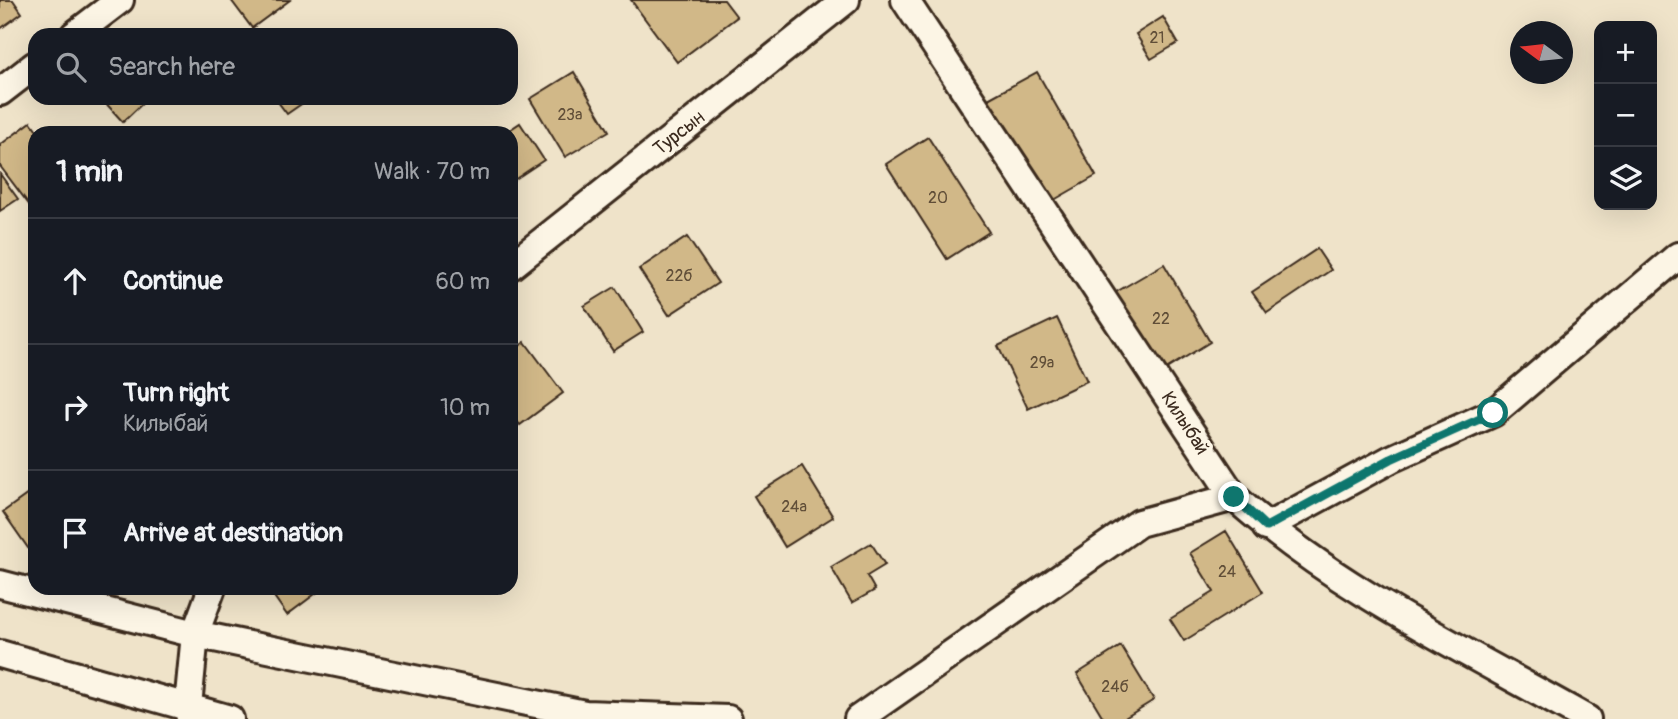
<!DOCTYPE html>
<meta charset="utf-8">
<style>
body{margin:0;font-family:Pangolin,sans-serif;background:#20242c;color:#f1f3f6}
.controls{position:absolute;right:21px;top:21px;display:grid;overflow:hidden;border-radius:14px;box-shadow:0 7px 28px #0002}
.controls button{width:63px;height:63px;display:grid;place-items:center;padding:0;border:0;border-bottom:2px solid #363941;background:#171b24;color:#f1f3f6;font:35px sans-serif}
.compass{position:absolute;left:1510px;top:21px;width:63px;height:63px;border-radius:50%;background:#171b24;box-shadow:0 7px 28px #0002;rotate:285deg}
.stop{position:absolute;width:21px;height:21px;margin:-16px;border:5px solid #0f766e;border-radius:50%;background:#fff}
.stop.end{background:#0f766e;border-color:#fff;box-shadow:0 2px 7px #0008}
.list{margin:0;padding:0;list-style:none}
h2{display:flex;justify-content:space-between;align-items:center;height:91px;margin:0;padding:0 28px;font-size:30px}
h2 small{font-size:23px;font-weight:400;color:#9ea1a6}
.list li{display:grid;grid-template-columns:46px 1fr auto;gap:21px;align-items:center;box-sizing:border-box;height:126px;padding:0 28px;border-top:2px solid #363941}
.list b{display:block;font-size:26px;white-space:nowrap}
.list p{margin:0;font-size:23px;white-space:nowrap;color:#9ea1a6}
.list em{font-size:23px;font-style:normal;color:#9ea1a6}
.icon{flex:none;width:38px;height:38px;fill:none;stroke:currentColor;stroke-width:2;stroke-linecap:round;stroke-linejoin:round}
.map{position:relative;flex:none;width:1678px;height:719px;overflow:hidden}
.search{position:absolute;background:#171b24;box-shadow:0 7px 28px #0002;left:28px;top:28px;width:490px;height:77px;display:flex;align-items:center;gap:18px;box-sizing:border-box;padding:0 24px;border-radius:21px;color:#9ea1a6;font-size:26px}
.panel{position:absolute;background:#171b24;box-shadow:0 7px 28px #0002;left:28px;top:126px;width:490px;height:469px;border-radius:21px}
.map>svg:first-child{display:block}
</style>
<div class="map">
<svg width="1678" height="719" viewBox="0 0 1678 719">
<rect width="100%" height="100%" fill="#efe3c9"/>
<filter id="ink" filterUnits="userSpaceOnUse"><feTurbulence type="fractalNoise" baseFrequency=".0143" numOctaves="2"/><feDisplacementMap in="SourceGraphic" scale="14" xChannelSelector="R" yChannelSelector="G"/><feConvolveMatrix kernelMatrix="1 2 1 2 8 2 1 2 1" color-interpolation-filters="sRGB"/></filter>
<g filter="url(#ink)">
<!-- building -->
<path fill="#d1b888" stroke="#3b2a1e" stroke-width="2" d="M0,0H13L22,13L0,29Z
M231,0H290L252,28Z
M631,0H724L737,17L677,62Z
M1163,17L1178,43L1151,59L1136,34Z
M574,72L609,131L565,157L530,99Z
M1037,72L1096,176L1047,204L988,99Z
M101,98H148L123,122Z
M275,98H310L287,114Z
M31,122L39,133H35V204L31,207L0,166V145Z
M520,123L544,160L511,182V133H505Z
M928,137L989,232L947,259L886,164Z
M0,174L18,199L0,211Z
M687,237L718,283L669,315L639,269Z
M1317,249L1331,270L1267,313L1252,292Z
M1164,264L1210,342L1158,374L1111,295Z
M615,287L643,332L613,351L584,306Z
M1057,318L1087,381L1028,409L998,346Z
M525,342L563,393L520,425L511,413V352Z
M802,466L833,517L785,547L754,496Z
M35,489V558L3,512Z
M1226,531L1263,592L1184,641L1170,619L1214,592L1190,553Z
M871,543L885,565L867,576L875,590L852,603L831,567Z
M268,588H323L287,615Z
M1121,646L1154,700L1123,719H1104L1077,674Z"/>
<g fill="none" stroke-linecap="round" stroke-linejoin="round">
<!-- minor casing -->
<g stroke="#3b2a1e" stroke-width="32">
<path id="minor" d="M905,0L1234,497C1334,588 1469,652 1587,719
M74,35L120,0
M0,92L35,65
M511,266L846,0
M1266,527L1391,459L1493,413L1678,256
M0,584L195,634L585,714L728,719
M0,654L230,719
M190,719L188,706L195,634L212,588
M858,719L1139,523L1234,497"/>
</g>
<!-- minor -->
<use href="#minor" stroke="#fcf5e5" stroke-width="26"/>
</g>
</g>
<g fill="none" stroke-linecap="round" stroke-linejoin="round" filter="url(#ink)">
<!-- route -->
<path stroke="#0f766e" stroke-width="9" d="M1234,497L1266,527L1391,459L1493,413"/>
</g>
<g text-anchor="middle" dominant-baseline="central" stroke-width="7" stroke-linejoin="round" paint-order="stroke">
<!-- number labels -->
<g font-size="16" fill="#604e38">
<text x="1157" y="38">21</text>
<text x="570" y="115">23а</text>
<text x="938" y="198">20</text>
<text x="679" y="276">22б</text>
<text x="1161" y="319">22</text>
<text x="1042" y="363">29а</text>
<text x="794" y="507">24а</text>
<text x="1227" y="572">24</text>
<text x="1115" y="687">24б</text>
</g>
<!-- street labels -->
<g font-size="19" fill="#3b2a1e" stroke="#fcf5e5">
<text transform="translate(679 133) rotate(-38)">Турсын</text>
<text transform="translate(1185 423) rotate(57)">Килыбай</text>
</g>
</g>
</svg>
<div class="controls">
<button>+</button>
<button>−</button>
<button><svg class="icon" aria-label="layers" viewBox="0 0 24 24"><path d="M12 4l9 5-9 5-9-5zM3 14l9 5 9-5"/></svg></button>
</div>
<svg class="compass" viewBox="-18 -18 36 36"><path d="M0-13l5 13h-10z" fill="#e53935"/><path d="M0 13l5-13h-10z" fill="#9ea1a6"/></svg>
<div class="stop" style="left:1493px;top:413px"></div>
<div class="stop end" style="left:1234px;top:497px"></div>
<div class="search"><svg class="icon" aria-label="search" viewBox="0 0 24 24"><circle cx="10" cy="10" r="6"/><path d="M15 15l6 6"/></svg>Search here</div>
<section class="panel">
<h2>1 min<small>Walk · 70 m</small></h2>
<ul class="list">
<li><svg class="icon" aria-label="ahead" viewBox="0 0 24 24"><path d="M12 20V5M6 11l6-6 6 6"/></svg><div><b>Continue</b></div><em>60 m</em></li>
<li><svg class="icon" aria-label="right" viewBox="0 0 24 24"><path d="M7 20v-9h11M14 6l5 5-5 5"/></svg><div><b>Turn right</b><p>Килыбай</p></div><em>10 m</em></li>
<li><svg class="icon" aria-label="arrive" viewBox="0 0 24 24"><path d="M6 21V4h12l-3 4 3 4H6"/></svg><div><b>Arrive at destination</b></div></li>
</ul>
</section>
</div>
